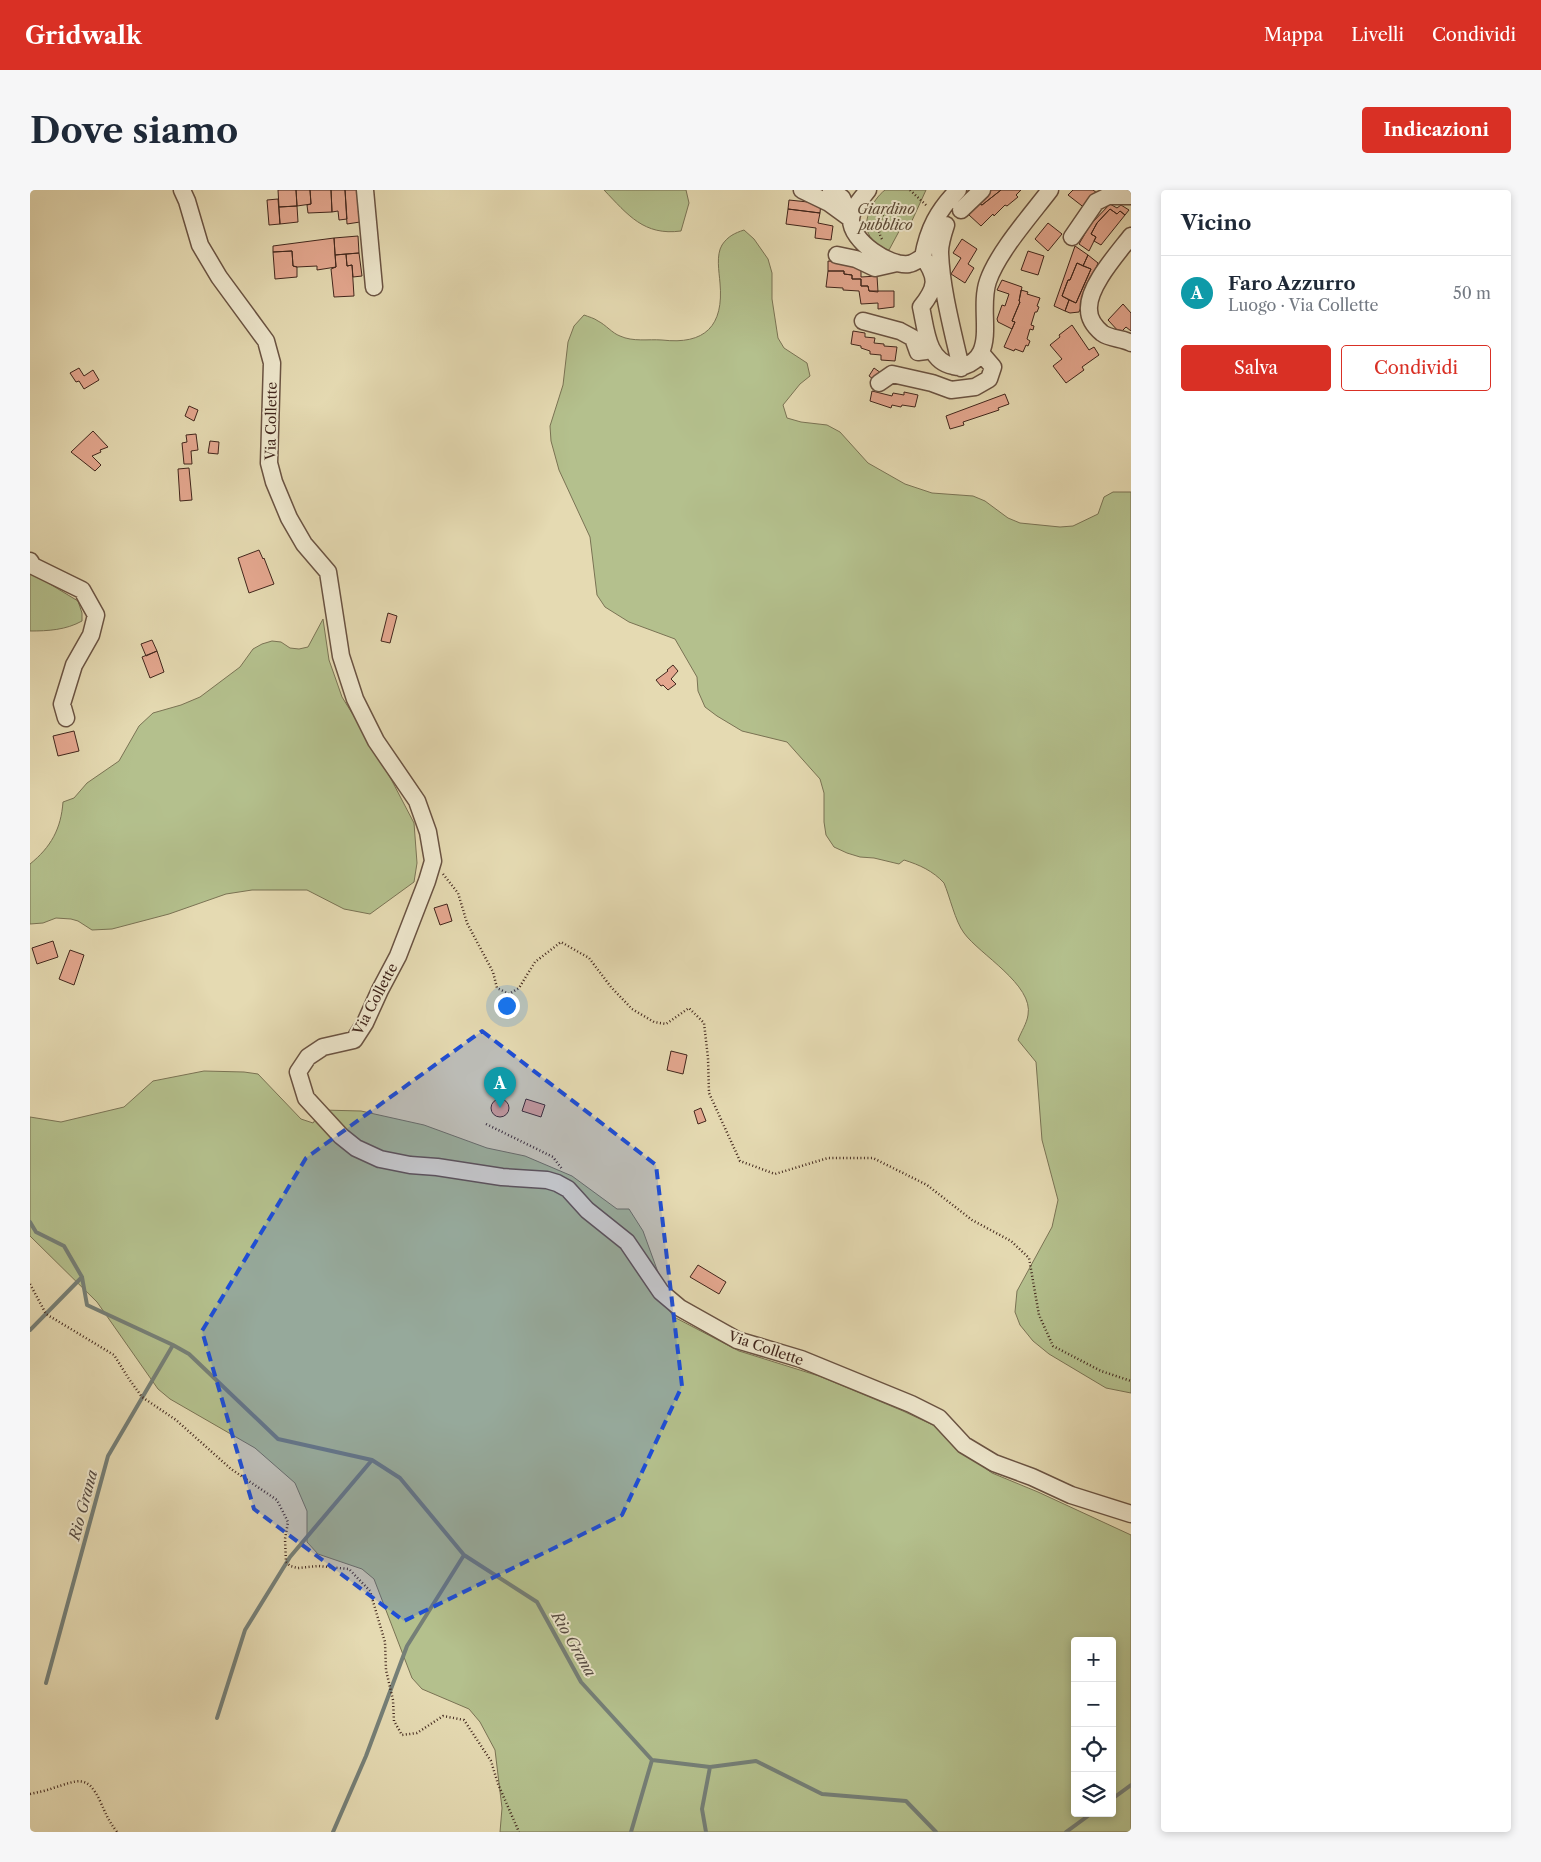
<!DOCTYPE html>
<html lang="it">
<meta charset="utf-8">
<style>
body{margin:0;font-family:"Libre Caslon Text",serif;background:#f6f6f7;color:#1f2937}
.controls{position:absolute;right:15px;bottom:15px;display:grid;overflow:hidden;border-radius:5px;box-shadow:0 2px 8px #0003}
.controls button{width:45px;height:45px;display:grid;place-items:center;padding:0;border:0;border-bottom:1px solid #e0e1e3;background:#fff;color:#1f2937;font:25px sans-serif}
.you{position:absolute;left:476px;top:815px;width:18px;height:18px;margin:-12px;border:4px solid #fff;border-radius:50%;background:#1a73e8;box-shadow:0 0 0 8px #1a73e833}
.badge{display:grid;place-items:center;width:32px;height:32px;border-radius:50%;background:#d93025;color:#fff;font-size:16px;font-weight:700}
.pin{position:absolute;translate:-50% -41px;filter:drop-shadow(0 1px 2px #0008)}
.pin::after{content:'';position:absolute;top:26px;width:18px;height:15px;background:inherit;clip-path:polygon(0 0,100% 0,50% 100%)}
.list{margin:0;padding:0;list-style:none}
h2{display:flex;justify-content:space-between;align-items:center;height:65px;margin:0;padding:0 20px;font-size:21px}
h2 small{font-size:16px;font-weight:400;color:#747a83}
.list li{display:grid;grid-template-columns:32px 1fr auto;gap:15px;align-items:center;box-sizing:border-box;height:75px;padding:0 20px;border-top:1px solid #e0e1e3}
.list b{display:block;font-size:19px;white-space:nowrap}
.list p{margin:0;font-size:16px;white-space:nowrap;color:#747a83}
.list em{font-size:16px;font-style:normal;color:#747a83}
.actions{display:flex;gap:10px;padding:15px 20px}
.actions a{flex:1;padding:11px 0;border:1px solid #d93025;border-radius:5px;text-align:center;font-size:18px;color:#d93025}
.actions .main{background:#d93025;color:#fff}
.icon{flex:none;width:28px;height:28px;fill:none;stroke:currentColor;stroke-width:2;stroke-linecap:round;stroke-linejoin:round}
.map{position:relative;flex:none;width:1101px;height:1642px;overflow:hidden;border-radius:5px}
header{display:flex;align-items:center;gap:30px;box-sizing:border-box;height:70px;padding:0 25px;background:#d93025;color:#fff}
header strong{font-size:24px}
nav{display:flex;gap:28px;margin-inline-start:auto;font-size:18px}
.intro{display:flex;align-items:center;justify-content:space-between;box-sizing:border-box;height:120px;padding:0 30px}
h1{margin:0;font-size:35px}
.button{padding:12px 22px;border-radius:5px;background:#d93025;color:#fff;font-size:18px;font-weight:700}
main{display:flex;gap:30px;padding:0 30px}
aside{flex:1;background:#fff;border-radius:5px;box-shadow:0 2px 8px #0003}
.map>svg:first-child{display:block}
</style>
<header>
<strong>Gridwalk</strong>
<nav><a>Mappa</a><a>Livelli</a><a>Condividi</a></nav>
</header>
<div class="intro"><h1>Dove siamo</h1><a class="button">Indicazioni</a></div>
<main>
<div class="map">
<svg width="1101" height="1642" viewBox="0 0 1101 1642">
<rect width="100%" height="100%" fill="#e5dab2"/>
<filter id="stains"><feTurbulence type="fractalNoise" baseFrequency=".004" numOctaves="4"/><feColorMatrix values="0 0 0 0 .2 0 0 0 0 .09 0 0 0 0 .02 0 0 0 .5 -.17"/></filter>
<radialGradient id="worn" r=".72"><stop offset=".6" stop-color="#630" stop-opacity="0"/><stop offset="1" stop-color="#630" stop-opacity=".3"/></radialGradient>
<!-- green -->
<path fill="#b4c08d" stroke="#7a7354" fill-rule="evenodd" d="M574,0H656L659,13L651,41C614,46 598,25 574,0Z
M855,0H896L880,35L874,32L859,60C853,58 846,55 842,49C829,35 842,10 855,0Z
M714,40L724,49L738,69L742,83V109L748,148L754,158L777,173L780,186L770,194L753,215L757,228L771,232L797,235L810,242L838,273L875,294L902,303L943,306L955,311L978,328L990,333L1030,337L1043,336L1068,324L1074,307L1083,302H1101V1203L1076,1198L1019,1164L1003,1151L990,1135L985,1122L987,1101L1022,1037L1028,1010L1012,950L1006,872L988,850C991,842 997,833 998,825C1004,795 949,764 934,743C925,731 920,707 914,693C903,681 890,675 874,670L869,674L844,668L830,667L817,663L804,657L796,645L794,632V603L790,589L757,552L712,541L687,526L675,517L668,501L667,487L645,449L599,432L575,417L567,405L560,347L529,280L521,251L520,236L533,195L538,152L544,136L554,125C559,127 564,128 568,131C576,135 582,143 590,146C603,152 618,149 632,150C675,155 694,136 690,93C689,81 686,65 692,55C698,46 705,43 714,40Z
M0,382L48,411L52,423V431C36,440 18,441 0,441Z
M293,429L299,470L312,507L350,568L384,633L387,673L384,692L340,724L314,719L277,700H222L196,704L139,724L82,739L62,740L48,731L41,729L26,728L13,733L0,734V674C21,657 31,639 33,612L44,608L57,593L89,571L109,536L123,523L151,515L170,507L210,477L223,459L232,454L242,451L251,452L260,458L269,459L278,457Z
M174,881L214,882L228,884L271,929L283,933L292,920L331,921L394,935L457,958L495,966L542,986L587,1019H599L613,1041L633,1096L632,1111L644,1127L709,1161L789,1186L873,1221L905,1236L931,1260L962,1283L1008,1302L1101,1345V1642H470L472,1618L465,1560L450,1532L439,1519L392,1499L382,1488L344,1389L332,1379L288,1364L277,1352V1321L265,1293L225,1258L140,1209L128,1199L67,1112L0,1046V927L31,932L94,917L123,891ZM1045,1451H1082V1623H1045Z"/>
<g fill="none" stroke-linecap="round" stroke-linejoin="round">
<!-- stream -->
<path stroke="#757f77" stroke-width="4" d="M0,1032L6,1042L34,1056L52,1087L57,1115L143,1155L159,1164L248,1249L342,1270L370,1288L434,1365L507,1412L551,1492L622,1570L680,1577L726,1571L792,1604L876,1611L906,1642
M0,1140L52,1087
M16,1493L78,1266L143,1155
M187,1528L215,1440L260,1367L342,1270
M1082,1609L1101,1595
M303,1642L336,1566L377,1456L434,1365
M601,1642L622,1570
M676,1642L672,1619L680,1577
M1036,1642L1062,1623"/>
</g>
<!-- building -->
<path fill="#e4a78f" stroke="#41261c" d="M248,0H266L267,16L249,17Z
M266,0H280L281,14L267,16Z
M280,0H301L302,22L278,23L277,15L281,14Z
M301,0H315L317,29L309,30L308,21L302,22Z
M315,0H327L330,32L317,34Z
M957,0H971L952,15L950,14L947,17L943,13Z
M971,0H991L986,5L988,7L977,16L975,15L964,26L963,24L951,36L939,25L950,14L952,15Z
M1043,0H1063L1067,3L1056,19L1038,5Z
M248,9L250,34L239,35L237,10Z
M759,10L778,12L791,11L790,23L758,19Z
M1080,14L1087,18L1091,15L1099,20L1095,25L1090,21L1087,24L1080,19L1067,33L1061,44L1066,47L1059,61L1049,54L1060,35Z
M267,16L268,32L250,34L249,17Z
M758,19L790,23L788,33L803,36L801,50L785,48L786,38L756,34Z
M1080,19L1087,24L1090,21L1095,25L1071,55L1064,51L1066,47L1061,44L1067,33Z
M1018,33L1032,44L1018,61L1005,49Z
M328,46L329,63L305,65L304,48Z
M304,48L306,77L287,80V76L267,77L263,76L262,61L243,62V56Z
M932,49L947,59L938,74L944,78L935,93L921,84L931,68L923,63Z
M1045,56L1058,65L1053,76L1047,73L1040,90H1038L1032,106L1039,110L1035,121L1024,116Z
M262,61L263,76L267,77V87L245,89L243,62Z
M998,61L1014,66L1008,85L991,80Z
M329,63L332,86L323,87L322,75L317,76L316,64Z
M316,64L317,76L322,75L324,106L304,107L301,79L306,77L305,65Z
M1058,65L1068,73L1049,122L1040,123L1035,121L1039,110L1046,113L1061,79L1053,76Z
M798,71L825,73L831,75V87L847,86L848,102L839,101L838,96H831V89H822V85L814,84V81H798Z
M1047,73L1061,79L1046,113L1032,106L1038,90H1040Z
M798,81H814V84L822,85V89H831V96H838L839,101H864V117L848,119V113L831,114L829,101L813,100V98L796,97Z
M972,90L992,97L989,111L990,112L982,131L985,132L982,139L968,132L967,129L972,115L975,116L979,104L967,100Z
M991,100L998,102L997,104L1010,108L1007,116L1009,117L1007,122H1005L1001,135L1004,136L1003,140L1000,139L997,149L1000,151L998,156L996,155L993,162L985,159L984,161L974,157L985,132L982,131L990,112L989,111Z
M1093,114L1101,123V141L1096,137L1090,143L1078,130Z
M1042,135L1059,160L1064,157L1069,165L1052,177L1054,180L1036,193L1023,176L1032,169L1020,155L1030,147L1029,145Z
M823,141L835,143V147L845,148L844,153L854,154V156L867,157L865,171L851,170V165L840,164V161L831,158V156L821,154Z
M49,178L54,186L63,180L69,190L54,199L49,191L46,192L40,183Z
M844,178L851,183L846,191L839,186Z
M842,201L862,206L863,203L874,205V202L888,205L885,217L872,215L871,217L862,215L861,218L840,211Z
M975,204L979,214L968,218L969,220L933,232L934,235L920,239L916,226Z
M159,216L168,220L164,231L155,226Z
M63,241L78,257L70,260L71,262L62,266L71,275L65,281L41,262Z
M166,244L168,260L161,261L162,274H154L152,253L157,252L156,245Z
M180,251L189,252L188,264L178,263Z
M159,278L162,310L150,311L148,279Z
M229,360L233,369L234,368L244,394L219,403L208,368Z
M358,423L367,426L360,453L351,451Z
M122,450L127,461L116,466L111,454Z
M127,461L134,482L120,488L112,467Z
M643,475L648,481L641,489L646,494L638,500L633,495L631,496L626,490L638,481L637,480Z
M44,541L49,561L28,566L23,546Z
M417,714L422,731L410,735L404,718Z
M23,751L28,767L7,774L2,758Z
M40,760L54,765L44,795L29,789Z
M641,861L657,865L653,884L637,880Z
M496,909L515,915L511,927L492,921Z
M461 918a9 9 0 1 1 18 0a9 9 0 1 1-18 0Z
M671,918L676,931L668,934L664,921Z
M668,1075L696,1092L689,1104L660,1087Z"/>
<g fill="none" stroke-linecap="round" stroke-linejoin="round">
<!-- minor casing -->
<g stroke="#6a5342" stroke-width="19">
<path id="minor" d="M152,0L157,11L170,55L189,87L236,151L242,173L239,273L244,292L259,328L274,354L298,382L311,466L325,509L346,551L387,611L398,642L403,671L397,691L368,766L350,800L335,833L324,850L293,857L278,867L268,882L276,908L311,946L326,958L350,969L380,975L407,977L472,987L517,990L527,993L538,999L557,1020L597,1052L631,1102L650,1118L707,1150L771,1169L881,1214L909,1228L934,1255L964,1273L1002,1287L1041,1305L1101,1324
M335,0L344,97
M772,0L799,13L821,29
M801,0L812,8L821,29
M838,0C832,8 821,19 821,30C821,51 859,77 879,74C884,73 889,69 893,67C898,39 908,20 928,0
M931,20L952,0
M916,35C913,44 910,53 910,62C911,98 923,142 931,178
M1101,46C1088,63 1057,97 1059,120C1059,129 1065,137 1072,143C1080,149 1093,148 1101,153
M1042,47L1066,12L1078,6H1101
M807,65L826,69L845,78L867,73
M893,67C908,88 907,97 891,117C896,139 897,171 923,176C927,177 930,178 934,176C941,174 947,170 951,162C960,143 950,114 958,91C968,62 1001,25 1020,0
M833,131L870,141L883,148L888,162L896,161L898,150
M849,193L862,184L902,193L921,200L945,197L959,189L963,177L951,163
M0,371L3,376L52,400L66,425L61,445L44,475L32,514L36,528"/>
</g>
<!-- path -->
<path stroke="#41261c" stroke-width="2.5" stroke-dasharray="1 2.5" stroke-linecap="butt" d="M880,0L897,16
M852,49C845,37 850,28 859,19
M413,684L428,703L437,733L463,782L467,798L479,804L489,798L505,772L531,752L559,768L581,797L602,819L624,832L636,834L659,818L674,833L678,868L679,903L710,971L745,984L798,968H843L897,995L942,1030L981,1051L999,1068L1009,1125L1023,1156L1071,1181L1101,1191
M456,934L523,967L532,979
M0,1094L16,1124L84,1165L99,1189L112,1207L146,1230L201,1279L247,1310L258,1332L255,1349L256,1372L260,1376L268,1378L288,1376L319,1379L340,1401L355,1452L356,1480L363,1510L364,1531L372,1545L387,1543L413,1526L434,1530L461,1571L468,1594L489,1642
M0,1604C8,1602 16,1601 23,1598C47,1591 57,1583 70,1611C76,1624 78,1630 87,1642"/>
<!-- minor -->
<use href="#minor" stroke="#eee7cd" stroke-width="16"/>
</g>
<!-- marked area -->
<path fill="#1d4ed8" fill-opacity="0.2" stroke="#1d4ed8" stroke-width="4" stroke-dasharray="10 6" stroke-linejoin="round" d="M452,841L626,975L652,1196L592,1325L374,1431L224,1319L172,1141L276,968Z"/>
<g text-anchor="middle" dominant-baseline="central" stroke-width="4" stroke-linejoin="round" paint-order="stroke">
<!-- park labels -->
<g font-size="14" font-style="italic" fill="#5e4c38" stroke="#eee7cd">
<text x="856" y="19">Giardino<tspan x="856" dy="16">pubblico</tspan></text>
</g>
<!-- street labels -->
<g font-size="14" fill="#41261c" stroke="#eee7cd">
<text transform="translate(241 231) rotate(-89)">Via Collette</text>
<text transform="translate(345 809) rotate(-62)">Via Collette</text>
<text transform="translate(736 1158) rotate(19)">Via Collette</text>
</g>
<!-- water labels -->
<g font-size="15" font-style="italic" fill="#564b42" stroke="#eee7cd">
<text transform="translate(53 1315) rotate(-75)">Rio Grana</text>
<text transform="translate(544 1454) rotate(60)">Rio Grana</text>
</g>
</g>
<rect width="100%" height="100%" filter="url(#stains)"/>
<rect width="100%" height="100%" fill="url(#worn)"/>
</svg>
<div class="controls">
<button>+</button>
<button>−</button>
<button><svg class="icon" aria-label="locate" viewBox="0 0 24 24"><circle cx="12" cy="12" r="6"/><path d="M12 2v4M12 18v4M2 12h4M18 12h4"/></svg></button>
<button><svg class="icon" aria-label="layers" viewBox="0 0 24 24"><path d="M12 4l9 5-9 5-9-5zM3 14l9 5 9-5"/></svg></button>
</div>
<div class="you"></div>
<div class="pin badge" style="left:470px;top:918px;background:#0f9aa8">A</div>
</div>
<aside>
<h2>Vicino<small></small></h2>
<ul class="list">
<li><span class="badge" style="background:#0f9aa8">A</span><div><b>Faro Azzurro</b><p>Luogo · Via Collette</p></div><em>50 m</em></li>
</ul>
<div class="actions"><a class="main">Salva</a><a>Condividi</a></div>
</aside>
</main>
